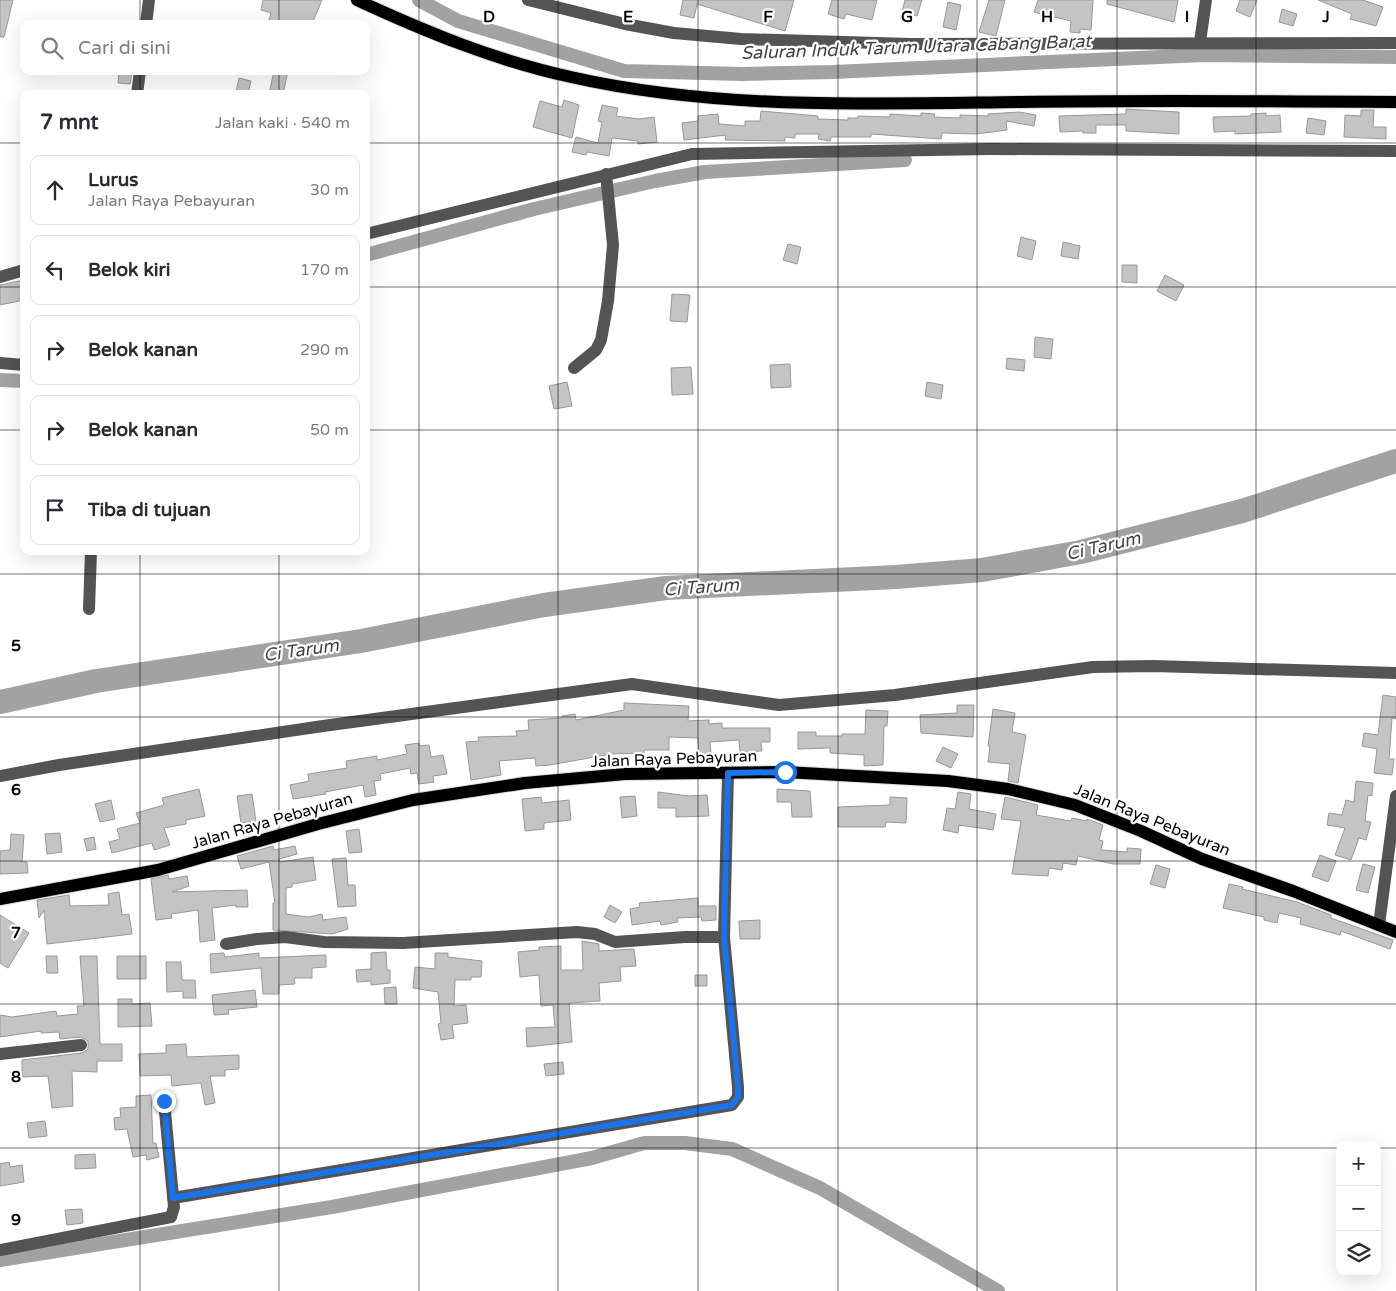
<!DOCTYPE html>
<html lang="id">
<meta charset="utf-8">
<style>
body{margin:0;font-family:"Varela Round",sans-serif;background:#f2f2f3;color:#2b2b33}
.controls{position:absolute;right:15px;bottom:15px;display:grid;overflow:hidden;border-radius:10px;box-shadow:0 5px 20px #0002}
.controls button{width:45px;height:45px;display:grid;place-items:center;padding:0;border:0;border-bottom:1px solid #e1e1e2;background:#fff;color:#2b2b33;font:25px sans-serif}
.stop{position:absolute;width:15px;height:15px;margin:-11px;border:4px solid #1a73e8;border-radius:50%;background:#fff}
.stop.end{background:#1a73e8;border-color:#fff;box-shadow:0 1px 5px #0008}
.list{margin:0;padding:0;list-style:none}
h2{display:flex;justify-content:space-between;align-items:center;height:65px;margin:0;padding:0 20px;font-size:21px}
h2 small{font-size:16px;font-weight:400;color:#7c7c81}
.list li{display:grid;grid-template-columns:32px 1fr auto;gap:15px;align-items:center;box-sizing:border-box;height:70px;margin:0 10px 10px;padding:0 10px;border:1px solid #e1e1e2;border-radius:10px}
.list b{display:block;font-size:19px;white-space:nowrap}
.list p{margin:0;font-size:16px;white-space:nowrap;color:#7c7c81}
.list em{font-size:16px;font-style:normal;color:#7c7c81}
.icon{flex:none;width:28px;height:28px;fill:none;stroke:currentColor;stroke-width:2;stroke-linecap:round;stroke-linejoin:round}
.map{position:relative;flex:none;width:1396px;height:1291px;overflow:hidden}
.search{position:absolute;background:#fff;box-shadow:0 5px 20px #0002;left:20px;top:20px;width:350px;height:55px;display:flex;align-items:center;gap:12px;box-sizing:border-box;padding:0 18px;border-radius:10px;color:#7c7c81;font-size:19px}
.panel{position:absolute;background:#fff;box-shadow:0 5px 20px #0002;left:20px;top:90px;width:350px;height:465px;border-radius:10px}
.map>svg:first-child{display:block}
</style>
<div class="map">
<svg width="1396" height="1291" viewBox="0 0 1396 1291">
<rect width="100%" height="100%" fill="#fff"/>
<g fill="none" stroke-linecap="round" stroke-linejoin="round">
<!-- canal -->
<path stroke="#a2a2a2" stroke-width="14" d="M419,0L458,21L624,71L743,74L833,72L1204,55L1396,57
M366,255L534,209L655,181L705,172L905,160
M0,380L24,381
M0,1260L332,1207L592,1158L644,1143H685L732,1149L820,1188L998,1291"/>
<!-- river -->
<path stroke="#a2a2a2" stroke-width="24" d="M0,702L96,681L361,641L544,605L666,588L896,577L982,570L1081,552L1242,511L1396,461"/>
</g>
<!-- building -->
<path fill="#c4c4c4" stroke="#989898" d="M0,0H13L4,37H0Z
M263,0H322L312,24H268L271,13L261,10Z
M683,0H794L785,31L697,4L694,18L680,15Z
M832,0H877L872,20L846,14L844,19L828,14Z
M905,0H922L917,16L902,12Z
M989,0H1005L996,36L979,32Z
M1038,0H1093L1091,30L1080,29V33L1070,32L1071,21L1034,12Z
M1107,0H1178L1174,22L1107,4Z
M1240,0H1257L1250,17L1236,11Z
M1318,0H1363L1383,7L1376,26L1350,19L1352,14Z
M948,2L961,5L956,30L943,27Z
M1282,9L1297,14L1293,26L1279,22Z
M119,71H132L130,84L118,83Z
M274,71H288L283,94H269Z
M239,78L251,81L248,94L236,92Z
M564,100L579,105L572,138L533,127L540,101L562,107Z
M602,105L618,108L616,116L639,119L654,117L657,142L638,144V141L612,138L609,156L587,152L586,155L572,152L576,137L598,143L602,122L598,121Z
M1126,109L1179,112V134L1126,131V125H1096V133H1083V131L1060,132L1059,116L1126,114Z
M1361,110H1374L1373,127H1386V139L1344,137L1345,115L1361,116Z
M761,111L818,116V119L848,120V118H858V116L890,117V114L921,116V113L935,114L934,117L960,118V115L988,116V114L1019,112L1036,115L1034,126L1006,121L1007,130L976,134L942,133L941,139L871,134V137H831L830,141L818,139L819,134H795V138L785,137V141L725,140L726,135L684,140L682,123L698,121V116L718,114L719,124L745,126V121H760Z
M1266,113V116L1280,115L1281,132L1235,134V131L1214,132L1213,117L1251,116V114Z
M1308,118L1326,121L1324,135L1306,133Z
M1021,237L1036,241L1032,260L1017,256Z
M1063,242L1080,246L1078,259L1061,256Z
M788,244L801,247L797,264L783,260Z
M1122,265H1137V283L1122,282Z
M1165,275L1184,285L1176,301L1157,291Z
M24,280V300L0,305V285Z
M672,294L690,295L687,322L670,321Z
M1035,337L1053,339L1051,359L1034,357Z
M1007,358L1025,360L1024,371L1006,369Z
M790,364L791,387L771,388L770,365Z
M691,367L693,394L672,395L671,368Z
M567,382L572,406L554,409L549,386Z
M927,382L943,385L941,399L925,396Z
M1383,695L1396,697V719L1392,718L1389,759H1394L1392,775L1374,773L1377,749L1362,746L1364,733L1378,735Z
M624,703L689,706L688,721L709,720V724L722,723V728H770V742H761L762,751L740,752L739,740L710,742L711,755L699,756L698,738L669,737V750H644V753L606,754V755L550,765L536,766L535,758L499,761L501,775L471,780L466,742L479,741L478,737L517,736L516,731L529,730L528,720L562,718V716L575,714L576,720L624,710Z
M957,705H974L973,737L921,733L920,715L957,713Z
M993,709L1015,713L1012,732L1026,735L1018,783L1008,781L1010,764L988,762L990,746H988Z
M866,710L888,711L887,726H884L883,765L864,766V755L830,753V748L798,749V732H816V736H842V734H865Z
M419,743L420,746L429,745L431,757L443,755L447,774L433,776L434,782L419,784L417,773L411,774L410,768L380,774L381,780L374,781L376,795L365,797L363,785L325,792L326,794L293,799L290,785L309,781L308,774L347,768L346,761L377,756V760L407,754L405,745Z
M943,747L958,754L951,768L936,761Z
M1356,781L1373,783L1372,796L1368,795L1365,821L1371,822L1366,840L1359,838L1351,860L1335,855L1345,828L1327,825L1329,813L1342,815L1346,800L1354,802Z
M199,789L205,816L186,820V824L164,828L170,845L154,850L152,843L112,853L109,842L120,839L117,829L140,823L136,813L164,805L162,798Z
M777,789L810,791L812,817H792L791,802H777Z
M658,792L689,796L707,795L709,816L676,817V808H658Z
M958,792L971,794L969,809L996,814L993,830L959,825L958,833L943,830L947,808L955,809Z
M252,794L256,821L241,823L237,796Z
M635,796L637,816L622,818L620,797Z
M541,797L542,803L569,800L571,820L544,823V829L525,831L522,799Z
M890,797L907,798L906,823L886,822L885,827H838V807L890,805Z
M1005,797L1038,805L1036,815L1071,821L1072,818L1087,821V819L1103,825L1099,840L1103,841L1101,850L1127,852V848L1141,849L1140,864H1113L1078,856L1076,865L1063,863L1062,870L1049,868L1048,876L1012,874L1021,821L1001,819Z
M111,800L115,819L100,822L95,804Z
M359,829L362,852L349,853L346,831Z
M60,833L62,852L47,854L45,834Z
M11,834L24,835L22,862H27L28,873L0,874V851L10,850Z
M94,837L96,849L87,851L84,839Z
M273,846L274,850L295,846L297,854L279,859L280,862L313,857L316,880L292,884V887L286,888V914L308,917L322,914L323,920L346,917L348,929L332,934L273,930V903H275L269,862L241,869L237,856Z
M1320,855L1336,861L1328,882L1312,876Z
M346,858L348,885H355L356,906L338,907L332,859Z
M1363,864L1375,867L1368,893L1356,890Z
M1156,865L1170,869L1165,888L1150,884Z
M168,875L169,879L187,876L189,886L172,892L247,890L248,907H236V905L212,908L215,940L200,942L198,910L171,914L172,918L156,920L151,879Z
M1229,884L1243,887L1242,889L1297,902L1331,915V918L1393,940L1390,949L1341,931L1340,935L1300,924L1301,918L1279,913L1277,923L1264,920V917L1223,908Z
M119,892L122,915L129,914L132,934L47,944L44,910L39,918L37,900L69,895L70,906L109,905L108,894Z
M698,898V906H716V920L702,921L701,917L677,918L678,922L661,925L660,921L632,925L630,909L640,907L639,903Z
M610,905L622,912L615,923L604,917Z
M0,915L29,933L8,968L0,963Z
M760,920V939H740L739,921Z
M582,941L599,944V951L634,949L636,966L620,967L621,981L599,983L600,1001L569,1003L572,1042L527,1047L526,1028L555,1027L553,1005L541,1006L539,975L520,977L518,952L539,950V947L561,946V970H583Z
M386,952L387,970H390V983L371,985V981L357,982L356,970L371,969V953Z
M224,953L225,957L259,953V958L326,955V967L312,968V978H294L295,984L279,985V994H263L261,968L211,973L210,954Z
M435,953H448V957L482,961L481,977H471V980H455L454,1006L466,1005L468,1023L452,1025L454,1038L441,1040L438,1024L441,1023L438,992L413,988L415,967L435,969Z
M46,956H57L58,973H47Z
M80,956H97L100,1044H122V1061H97V1072L72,1071L73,1106L52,1108L48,1076L22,1077V1060L82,1053L88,1049V1041L81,1037L60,1039L59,1032L41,1033V1031L0,1037V1015L12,1017L56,1011L57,1016L78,1014L77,1006H84Z
M117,956H146V979H117Z
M166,962H181L182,980H195L196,998H183V991L167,992Z
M695,975H707V986H695Z
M396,987L397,1004H385L384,988Z
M255,990L257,1007L228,1010L229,1014L214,1015L212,995Z
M118,999H132V1004L150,1003L152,1026L118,1027Z
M186,1044L187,1057L239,1055V1069L225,1070V1076H210L215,1103L205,1105L201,1083L172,1086L171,1075L140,1076L139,1054L166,1053V1045Z
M563,1062L564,1074L546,1076L544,1064Z
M151,1095L153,1143H156L159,1157L147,1160L146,1155L133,1157L127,1129L115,1130L114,1118L121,1117L120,1108L136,1107V1096Z
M45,1121L47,1136L29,1138L27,1123Z
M95,1154L96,1168L75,1169V1155Z
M9,1162L10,1167L22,1165L24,1182L0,1186V1164Z
M82,1209L83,1223L67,1225L65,1210Z"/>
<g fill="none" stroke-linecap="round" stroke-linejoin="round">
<!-- major casing -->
<g stroke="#dbdbdb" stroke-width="14">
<path id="major" d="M357,0C426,32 497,61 571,77C717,110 871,104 1020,102C1145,100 1271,101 1396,102
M0,899L158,870L318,824L413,800L525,783L625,774L785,772L948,781L1008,789L1075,805L1141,831L1202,859L1293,891L1396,932"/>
</g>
<!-- minor -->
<path stroke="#545454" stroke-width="12" d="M528,0L625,24L674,33L741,39L910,44L1396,43
M146,24L149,0
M1200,42L1206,0
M137,94L140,71
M366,234L692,154L991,149L1396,151
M0,277L24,270
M0,363L24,365
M574,368L596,350L601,340L608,301L613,245L606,174
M89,609L91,551
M0,776L59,765L323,726L632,684L779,705L895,695L1093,667L1153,666L1396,673
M1379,925L1396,796
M226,944L257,939L285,937L324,942L403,943L577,932L595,934L615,942L685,937H724
M0,1054L81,1045
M173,1198L732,1105L738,1097V1087L724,937L728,773
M0,1250L171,1217L174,1207L164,1101"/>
<!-- major -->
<use href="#major" stroke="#000" stroke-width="12"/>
</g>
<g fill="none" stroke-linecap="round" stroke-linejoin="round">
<!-- route -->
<path stroke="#1a73e8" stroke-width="6" d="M164,1101L173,1198L732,1105L738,1097V1087L724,937L728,773L785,772"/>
</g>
<!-- grid -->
<path fill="none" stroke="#000" stroke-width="1" stroke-opacity="0.55" d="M140,0V24M279,0V24M419,0V1291M558,0V1291M698,0V1291M838,0V1291M977,0V1291M1117,0V1291M1256,0V1291M140,71V94M279,71V94M0,143H24M366,143H1396M0,287H24M366,287H1396M0,430H24M366,430H1396M140,551V1291M279,551V1291M0,574H1396M0,717H1396M0,861H1396M0,1004H1396M0,1148H1340M1377,1148H1396"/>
<g text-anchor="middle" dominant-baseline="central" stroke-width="4.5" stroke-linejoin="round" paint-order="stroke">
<!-- street labels -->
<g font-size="16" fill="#000" stroke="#fff">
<text transform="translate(674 759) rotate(-2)">Jalan Raya Pebayuran</text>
<text transform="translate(1152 820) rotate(22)">Jalan Raya Pebayuran</text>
<text transform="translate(272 821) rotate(-16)">Jalan Raya Pebayuran</text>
</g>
<!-- water labels -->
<g font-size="18" font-style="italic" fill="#434343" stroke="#fff">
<text transform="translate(916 47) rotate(-2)">Saluran Induk Tarum Utara Cabang Barat</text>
<text transform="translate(1103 546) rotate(-13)">Ci Tarum</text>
<text transform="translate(701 587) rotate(-4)">Ci Tarum</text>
<text transform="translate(301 650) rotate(-8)">Ci Tarum</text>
</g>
</g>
<g font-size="16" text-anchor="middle" font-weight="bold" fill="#000" stroke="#fff" stroke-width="4.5" stroke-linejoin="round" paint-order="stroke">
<text x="489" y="22">D</text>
<text x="628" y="22">E</text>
<text x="768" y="22">F</text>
<text x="907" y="22">G</text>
<text x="1047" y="22">H</text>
<text x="1187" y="22">I</text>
<text x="1326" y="22">J</text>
<text x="16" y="651">5</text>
<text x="16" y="795">6</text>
<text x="16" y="938">7</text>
<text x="16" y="1082">8</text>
<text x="16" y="1225">9</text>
</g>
</svg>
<div class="controls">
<button>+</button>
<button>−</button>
<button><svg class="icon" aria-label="layers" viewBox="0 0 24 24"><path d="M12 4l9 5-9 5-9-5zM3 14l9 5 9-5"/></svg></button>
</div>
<div class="stop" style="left:785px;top:772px"></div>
<div class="stop end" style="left:164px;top:1101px"></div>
<div class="search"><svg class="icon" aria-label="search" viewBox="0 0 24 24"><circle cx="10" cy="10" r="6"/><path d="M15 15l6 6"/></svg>Cari di sini</div>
<section class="panel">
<h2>7 mnt<small>Jalan kaki · 540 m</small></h2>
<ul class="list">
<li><svg class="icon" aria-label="ahead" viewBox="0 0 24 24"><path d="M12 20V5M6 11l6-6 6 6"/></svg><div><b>Lurus</b><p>Jalan Raya Pebayuran</p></div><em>30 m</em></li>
<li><svg class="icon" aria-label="left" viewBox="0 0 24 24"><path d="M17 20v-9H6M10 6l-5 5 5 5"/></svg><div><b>Belok kiri</b></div><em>170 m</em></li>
<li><svg class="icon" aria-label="right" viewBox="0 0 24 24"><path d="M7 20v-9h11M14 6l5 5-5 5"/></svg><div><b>Belok kanan</b></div><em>290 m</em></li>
<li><svg class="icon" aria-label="right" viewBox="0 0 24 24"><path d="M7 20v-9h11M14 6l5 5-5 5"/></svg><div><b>Belok kanan</b></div><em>50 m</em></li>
<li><svg class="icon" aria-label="arrive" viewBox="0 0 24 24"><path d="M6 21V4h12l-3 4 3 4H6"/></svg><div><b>Tiba di tujuan</b></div></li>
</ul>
</section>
</div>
